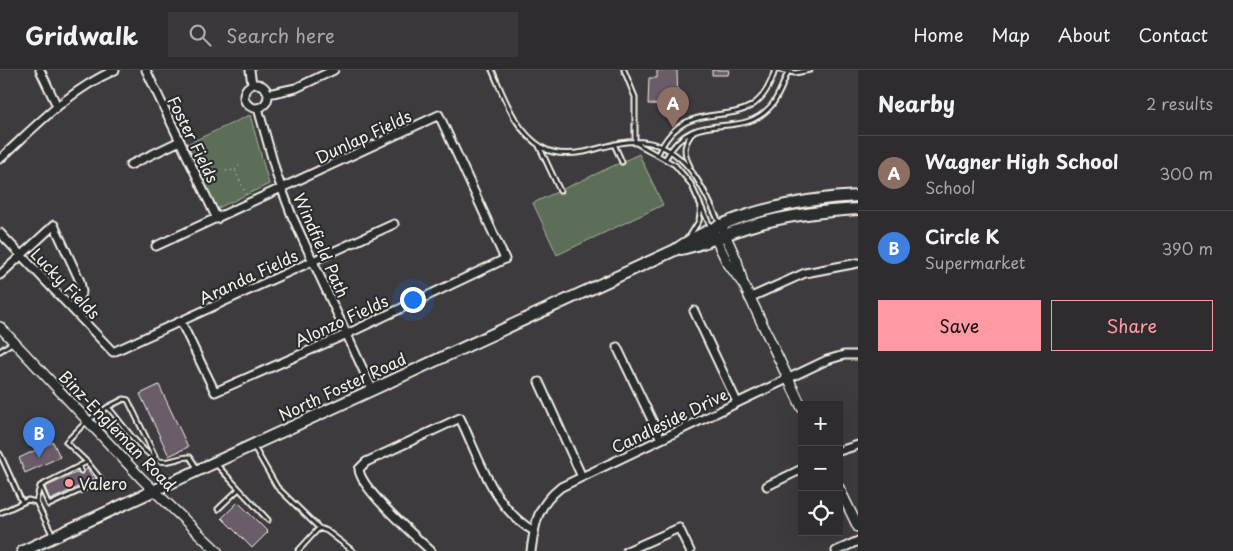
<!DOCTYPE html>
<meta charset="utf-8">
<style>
body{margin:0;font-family:"Playpen Sans",sans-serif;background:#3a383b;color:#f1f3f6}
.controls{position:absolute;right:15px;bottom:15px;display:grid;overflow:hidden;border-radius:0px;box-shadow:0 5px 20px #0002}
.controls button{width:45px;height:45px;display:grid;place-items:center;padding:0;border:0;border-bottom:1px solid #49484b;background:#2e2c2f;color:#f1f3f6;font:25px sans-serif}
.you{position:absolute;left:412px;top:229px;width:18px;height:18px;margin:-12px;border:4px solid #fff;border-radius:50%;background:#1a73e8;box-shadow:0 0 0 8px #1a73e833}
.badge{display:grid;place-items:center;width:32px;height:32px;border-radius:50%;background:#ff9aa2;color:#fff;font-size:16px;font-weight:700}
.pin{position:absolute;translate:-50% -41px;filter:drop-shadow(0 1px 2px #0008)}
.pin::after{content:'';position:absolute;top:26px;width:18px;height:15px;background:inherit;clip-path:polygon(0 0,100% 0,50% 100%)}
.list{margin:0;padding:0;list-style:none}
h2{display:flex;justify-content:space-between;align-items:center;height:65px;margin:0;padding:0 20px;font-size:21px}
h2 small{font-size:16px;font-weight:400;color:#a7a7aa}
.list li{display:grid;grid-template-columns:32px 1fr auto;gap:15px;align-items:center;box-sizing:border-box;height:75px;padding:0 20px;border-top:1px solid #49484b}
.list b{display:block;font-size:19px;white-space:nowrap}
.list p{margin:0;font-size:16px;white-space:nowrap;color:#a7a7aa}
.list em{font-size:16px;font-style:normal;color:#a7a7aa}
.actions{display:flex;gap:10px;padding:15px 20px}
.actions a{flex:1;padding:11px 0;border:1px solid #ff9aa2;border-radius:0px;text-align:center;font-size:18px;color:#ff9aa2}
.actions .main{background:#ff9aa2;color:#111}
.icon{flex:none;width:28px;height:28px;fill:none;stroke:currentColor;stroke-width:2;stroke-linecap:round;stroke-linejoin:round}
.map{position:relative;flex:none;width:858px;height:481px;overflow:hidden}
header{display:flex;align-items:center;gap:30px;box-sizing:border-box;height:70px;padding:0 25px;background:#2e2c2f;border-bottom:1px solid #49484b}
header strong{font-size:24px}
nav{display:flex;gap:28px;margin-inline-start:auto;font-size:18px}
.search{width:350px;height:45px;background:#3a383b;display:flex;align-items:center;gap:12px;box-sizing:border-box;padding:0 18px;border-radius:0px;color:#a7a7aa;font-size:19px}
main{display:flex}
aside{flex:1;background:#2e2c2f}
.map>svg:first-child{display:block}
</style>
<header>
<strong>Gridwalk</strong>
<div class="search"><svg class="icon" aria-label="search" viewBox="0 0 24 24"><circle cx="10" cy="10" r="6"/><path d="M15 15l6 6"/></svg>Search here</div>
<nav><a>Home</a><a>Map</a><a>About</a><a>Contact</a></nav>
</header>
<main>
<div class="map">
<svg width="858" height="481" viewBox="0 0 858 481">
<rect width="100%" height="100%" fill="#3e3b3f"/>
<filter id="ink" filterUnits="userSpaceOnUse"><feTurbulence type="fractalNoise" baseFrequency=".02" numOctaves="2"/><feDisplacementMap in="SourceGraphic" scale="10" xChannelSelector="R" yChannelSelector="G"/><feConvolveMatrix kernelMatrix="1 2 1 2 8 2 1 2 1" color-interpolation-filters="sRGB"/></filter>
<g filter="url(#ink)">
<!-- green -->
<path fill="#5c6e58" stroke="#a8b0a0" d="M250,45L269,114L216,139L187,74Z
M639,84L663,135L557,185L533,133Z"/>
<!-- building -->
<path fill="#6b5b67" stroke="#f4f1e8" d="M657,0H677L678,35L648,34L649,8H657Z
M712,0H729L728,5H712Z
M159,315L188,377L169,386L140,324Z
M53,372L60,387L25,403L19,388Z
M87,398L94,409L50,430L45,417L78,402L83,404Z
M238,432L268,462L252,478L222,448Z"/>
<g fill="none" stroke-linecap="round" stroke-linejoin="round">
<!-- service casing -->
<g stroke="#f4f1e8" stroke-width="7">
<path id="service" d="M492,0C505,29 515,61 543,78C554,85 572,84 584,82C603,78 624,69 644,72C687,77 704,120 720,154
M624,0L635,27V73
M780,0L795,3L810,0
M636,73L675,95L691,114L711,158
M614,74L622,92
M539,76L560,121
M658,84C691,13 752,77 775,0
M666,88C695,35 739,73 771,36C779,27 783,13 788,2
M690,96C682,81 684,73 694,61
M689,167L699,151L701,136
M0,281L13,272
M108,337L124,329L128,330L155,386
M254,377L277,417L319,458L327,461L353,481
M0,384L22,432
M216,394L268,450
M79,396L81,401
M41,417L49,435L96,413L100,408L87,392
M218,439L239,419
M0,443L28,430L36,432
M53,466L36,432L40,416L87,392L66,372L87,351L108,337C120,351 143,385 160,391C170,394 180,386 190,387L197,398
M298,481L319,458"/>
</g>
<!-- minor casing -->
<g stroke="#f4f1e8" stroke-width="11">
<path id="minor" d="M40,0L57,36
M146,0L217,149
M250,0L252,14
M244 26a12 12 0 1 1 24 0a12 12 0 1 1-24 0Z
M268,24L296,18L334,0
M258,38L277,106L292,146L372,319
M0,89C37,55 68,21 115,0
M130,95L180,71
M0,163L113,282L394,154
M156,176L439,45L505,189L347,264L215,322L181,252
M0,205L54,155L80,211L82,222L72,238
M749,228L805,203L858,193
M694,241L737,332
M617,277L661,369
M539,312L582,407
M839,381L858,375
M767,416L802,399
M431,481C415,466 360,419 359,399L366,392L460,348C479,387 493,439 534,461
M531,481C535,452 537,436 561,417L827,290L844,285H858
M627,481L679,458L690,481
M836,481L858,471"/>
</g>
<!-- tertiary casing -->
<g stroke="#f4f1e8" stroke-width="12">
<path id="tertiary" d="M723,160L737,191L742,210
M713,163L727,192L744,215L802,338
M0,257L142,409L217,481
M839,418L858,457"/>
</g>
<!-- secondary casing -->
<g stroke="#f4f1e8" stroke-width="14">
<path id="secondary" d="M681,179C704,174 725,164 747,157C783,146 821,141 858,139
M23,481L675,180C727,144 795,129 858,126"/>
</g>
<!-- path -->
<path stroke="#f4f1e8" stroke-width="1" stroke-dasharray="1 4" stroke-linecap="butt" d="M235,100L240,95
M226,101L235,100L247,126"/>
<!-- service -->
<use href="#service" stroke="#2a2d2e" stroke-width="3"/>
<!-- minor -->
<use href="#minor" stroke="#2a2d2e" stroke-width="7"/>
<!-- tertiary -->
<use href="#tertiary" stroke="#2a2d2e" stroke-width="9"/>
<!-- secondary -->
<use href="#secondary" stroke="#2a2d2e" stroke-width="10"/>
</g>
</g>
<!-- markers -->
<circle fill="#ff9aa2" stroke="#2a2d2e" stroke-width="2" cx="69" cy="413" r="5"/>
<g text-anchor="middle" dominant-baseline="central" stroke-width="4.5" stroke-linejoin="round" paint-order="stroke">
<!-- street labels -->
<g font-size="16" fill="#f4f1e8" stroke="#2a2d2e">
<text transform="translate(363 66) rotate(-25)">Dunlap Fields</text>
<text transform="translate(194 69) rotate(64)">Foster Fields</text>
<text transform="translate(322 175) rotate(66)">Windfield Path</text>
<text transform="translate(248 206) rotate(-25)">Aranda Fields</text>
<text transform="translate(66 213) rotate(46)">Lucky Fields</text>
<text transform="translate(341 250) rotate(-25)">Alonzo Fields</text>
<text transform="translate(342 316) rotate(-25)">North Foster Road</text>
<text transform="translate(669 350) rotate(-26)">Candleside Drive</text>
<text transform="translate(118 360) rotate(46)">Binz-Engleman Road</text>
</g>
<!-- poi labels -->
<g font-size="16" fill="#f4f1e8" stroke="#2a2d2e" text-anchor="start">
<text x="79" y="413">Valero</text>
</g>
</g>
</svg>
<div class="controls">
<button>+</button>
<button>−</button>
<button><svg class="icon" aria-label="locate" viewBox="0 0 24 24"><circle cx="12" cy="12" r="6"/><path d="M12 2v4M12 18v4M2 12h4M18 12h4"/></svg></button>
</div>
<div class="you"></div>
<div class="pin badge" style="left:673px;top:58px;background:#8d6e63">A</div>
<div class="pin badge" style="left:39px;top:388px;background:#3f7fe0">B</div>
</div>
<aside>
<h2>Nearby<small>2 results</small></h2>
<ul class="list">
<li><span class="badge" style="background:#8d6e63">A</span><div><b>Wagner High School</b><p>School</p></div><em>300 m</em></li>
<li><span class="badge" style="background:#3f7fe0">B</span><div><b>Circle K</b><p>Supermarket</p></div><em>390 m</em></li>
</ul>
<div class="actions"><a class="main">Save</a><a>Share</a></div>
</aside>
</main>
